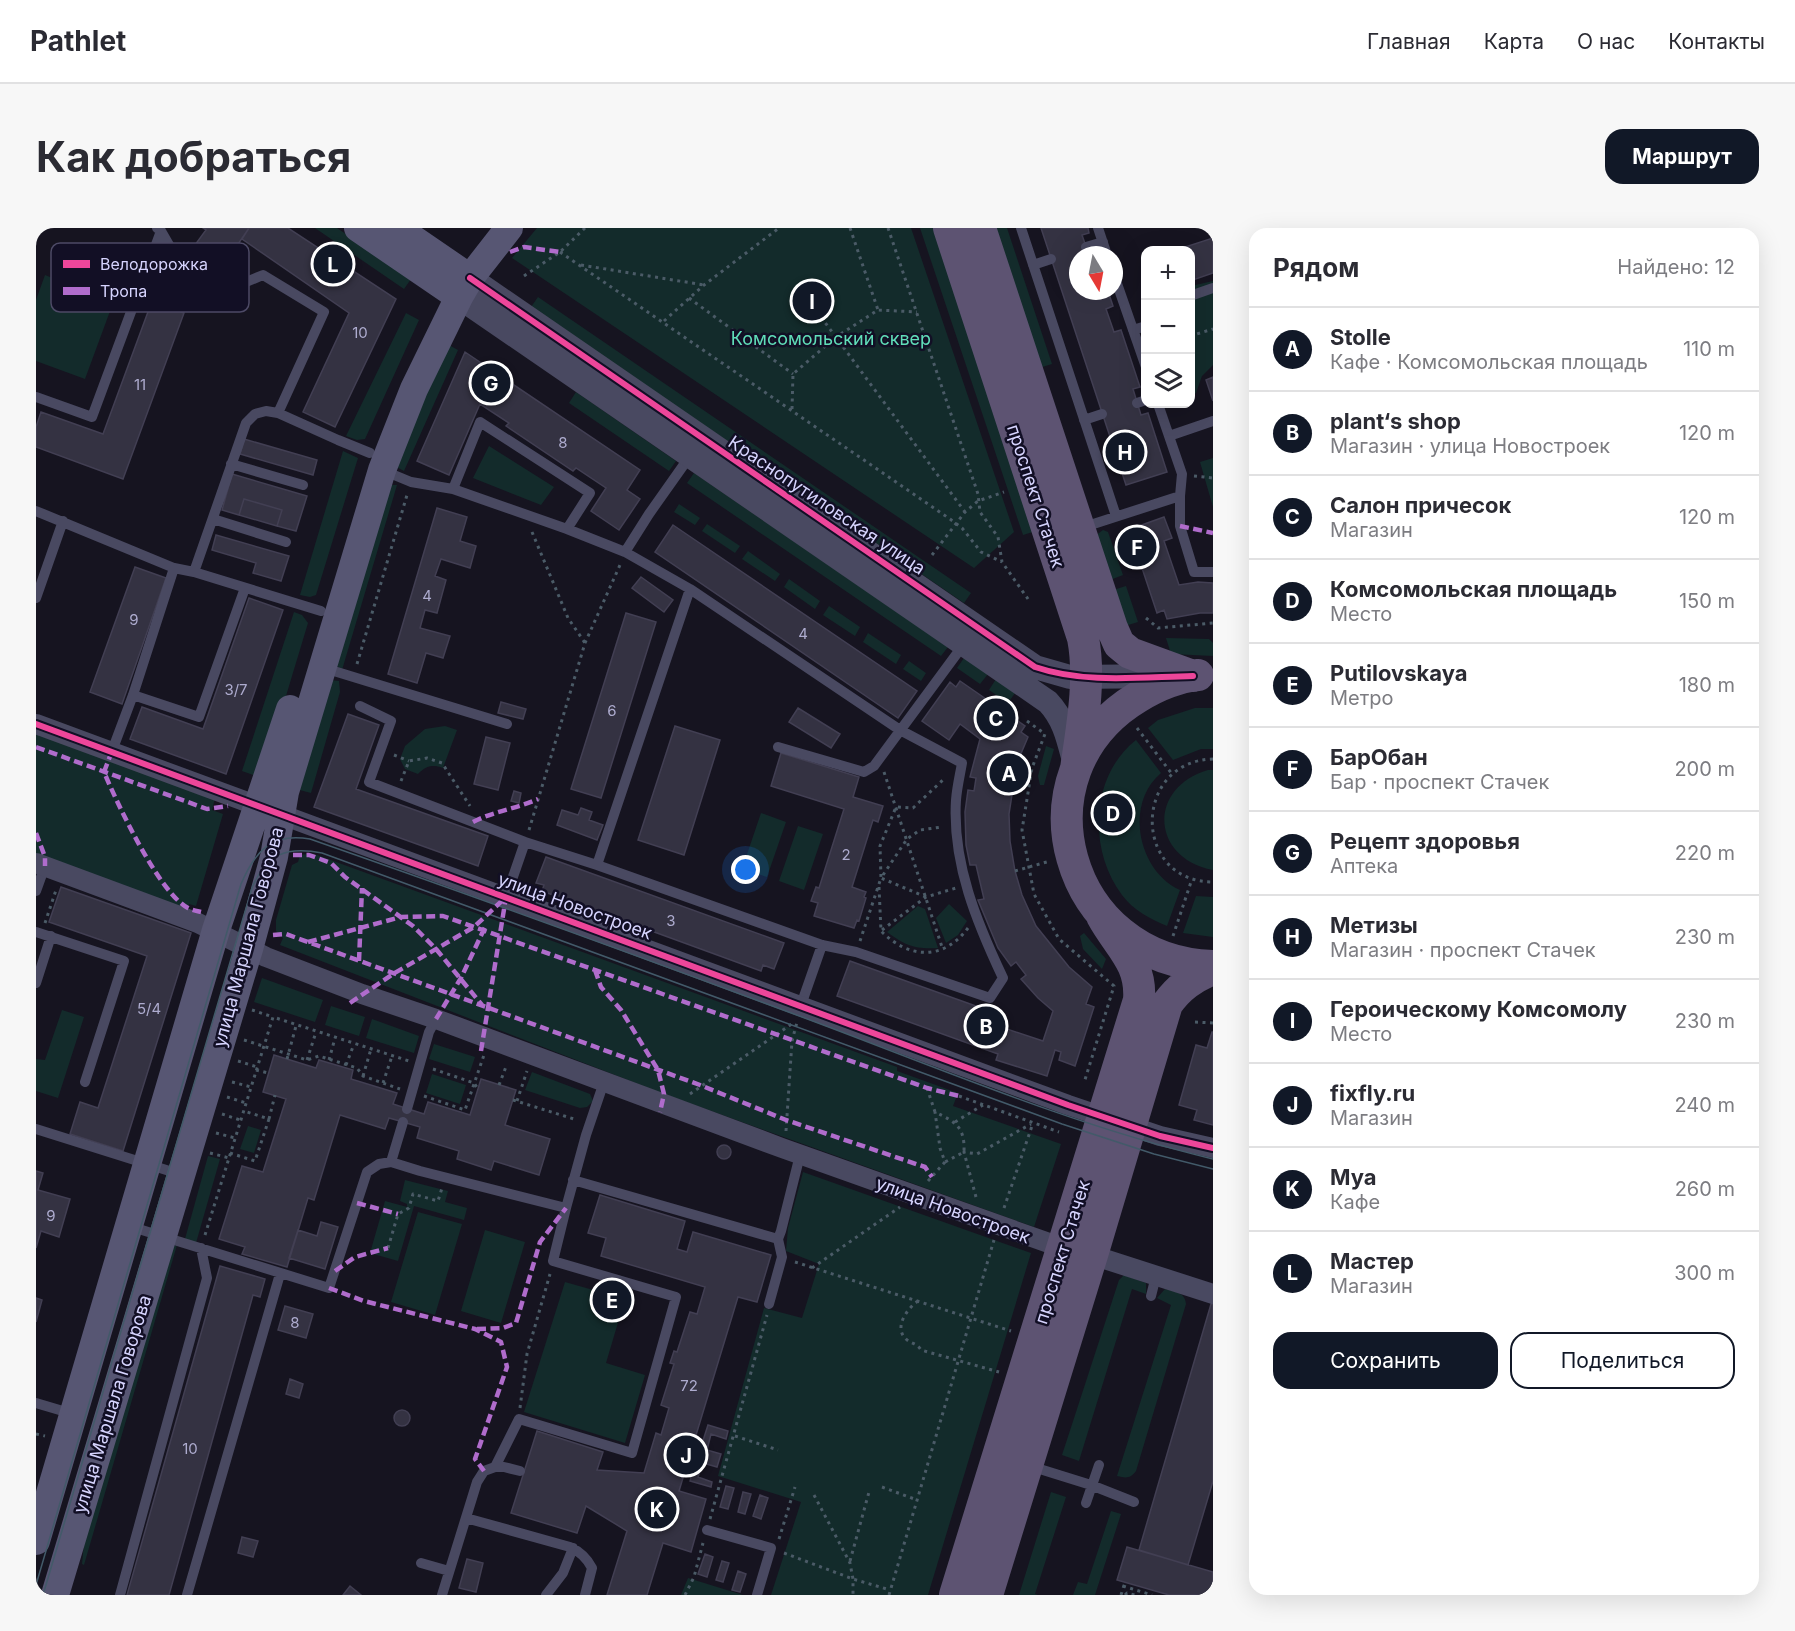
<!DOCTYPE html>
<html lang="ru">
<meta charset="utf-8">
<style>
body{margin:0;font-family:Inter,sans-serif;background:#f7f7f7;color:#2b2b33}
.controls{position:absolute;right:18px;top:18px;display:grid;overflow:hidden;border-radius:12px;box-shadow:0 6px 24px #0002}
.controls button{width:54px;height:54px;display:grid;place-items:center;padding:0;border:0;border-bottom:2px solid #e1e1e2;background:#fff;color:#2b2b33;font:30px sans-serif}
.compass{position:absolute;left:1033px;top:18px;width:54px;height:54px;border-radius:50%;background:#fff;box-shadow:0 6px 24px #0002;rotate:170deg}
.you{position:absolute;left:710px;top:642px;width:21px;height:21px;margin:-15px;border:4px solid #fff;border-radius:50%;background:#1a73e8;box-shadow:0 0 0 9px #1a73e833}
.badge{display:grid;place-items:center;width:39px;height:39px;border-radius:50%;background:#111827;color:#fff;font-size:20px;font-weight:700}
.pin{position:absolute;translate:-50% -50%;border:3px solid #fff;box-shadow:0 2px 6px #0006}
.list{margin:0;padding:0;list-style:none}
h2{display:flex;justify-content:space-between;align-items:center;height:78px;margin:0;padding:0 24px;font-size:26px}
h2 small{font-size:20px;font-weight:400;color:#7c7c81}
.list li{display:grid;grid-template-columns:39px 1fr auto;gap:18px;align-items:center;box-sizing:border-box;height:84px;padding:0 24px;border-top:2px solid #e1e1e2}
.list b{display:block;font-size:22px;white-space:nowrap}
.list p{margin:0;font-size:20px;white-space:nowrap;color:#7c7c81}
.list em{font-size:20px;font-style:normal;color:#7c7c81}
.actions{display:flex;gap:12px;padding:18px 24px}
.actions a{flex:1;padding:14px 0;border:2px solid #111827;border-radius:18px;text-align:center;font-size:21px;color:#111827}
.actions .main{background:#111827;color:#fff}
.icon{flex:none;width:33px;height:33px;fill:none;stroke:currentColor;stroke-width:2;stroke-linecap:round;stroke-linejoin:round}
.map{position:relative;flex:none;width:1177px;height:1367px;overflow:hidden;border-radius:18px}
header{display:flex;align-items:center;gap:36px;box-sizing:border-box;height:84px;padding:0 30px;background:#fff;border-bottom:2px solid #e1e1e2}
header strong{font-size:28px}
nav{display:flex;gap:33px;margin-inline-start:auto;font-size:21px}
.intro{display:flex;align-items:center;justify-content:space-between;box-sizing:border-box;height:144px;padding:0 36px}
h1{margin:0;font-size:42px}
.button{padding:15px 27px;border-radius:18px;background:#111827;color:#fff;font-size:21px;font-weight:700}
main{display:flex;gap:36px;padding:0 36px}
aside{flex:1;background:#fff;border-radius:18px;box-shadow:0 6px 24px #0002}
.map>svg:first-child{display:block}
</style>
<header>
<strong>Pathlet</strong>
<nav><a>Главная</a><a>Карта</a><a>О нас</a><a>Контакты</a></nav>
</header>
<div class="intro"><h1>Как добраться</h1><a class="button">Маршрут</a></div>
<main>
<div class="map">
<svg width="1177" height="1367" viewBox="0 0 1177 1367">
<rect width="100%" height="100%" fill="#161420"/>
<!-- green -->
<path fill="#132b2b" d="M279,0H301L375,51L368,61Z
M501,0H875L978,304L938,340L476,30Z
M884,0H900L1000,303L987,307Z
M957,0H971L1016,136L1003,140Z
M9,47L77,75L49,151L0,133V72Z
M1177,53V137L1166,148L1160,165L1155,168V58Z
M502,69L935,365L928,375L495,79Z
M370,85L383,92L329,211L321,212L310,208Z
M411,116L422,122L368,243L357,237Z
M540,164L640,233L633,243L533,175Z
M453,218L518,259L505,277L437,250Z
M307,223L322,230L280,367L274,369L264,367Z
M1177,230V279L1164,234Z
M658,245L912,419L905,428L651,255Z
M355,257H361L306,442L297,435Z
M643,276L664,290L659,297L638,284Z
M671,296L704,318L699,325L666,303Z
M1067,302L1072,304L1087,347L1074,352L1059,308Z
M712,323L744,346L739,353L706,331Z
M753,351L784,373L779,381L748,359Z
M1090,358L1102,394L1089,398L1077,362Z
M793,378L824,399L819,408L787,387Z
M258,384L266,387L272,395L237,511L220,548L206,543Z
M832,405L865,427L860,436L827,414Z
M1130,410L1173,411L1177,415V428L1135,426Z
M928,430L952,446L944,456L921,440Z
M873,433L890,445L885,453L867,441Z
M960,451L979,465L972,475L953,462Z
M293,452L303,453L304,464L275,565L260,561Z
M1159,480H1177V521H1165L1137,532L1112,500L1122,492Z
M409,498L421,502L407,540C396,536 390,538 382,546L369,541L364,531L369,518L389,501Z
M0,504L179,570L176,582L187,586L160,678L153,676L151,683L0,627Z
M1100,512L1125,545C1088,576 1102,643 1144,662L1131,698C1114,691 1097,682 1086,667C1052,622 1054,548 1100,512Z
M1010,518L1018,521L1008,557H1004L1002,548Z
M1172,542H1177V642C1115,630 1111,560 1172,542Z
M725,585L750,594L731,649L706,641Z
M762,598L787,606L768,662L743,653Z
M271,626L281,627L861,839V843L922,865L917,878L1025,916L998,999L628,866L244,717L247,710L240,703V692L256,637L262,634L264,627Z
M1160,668L1177,669V709L1147,705Z
M913,676L931,693L922,707L910,715L900,690Z
M882,678L889,681L902,720C878,721 870,718 851,704Z
M1048,705L1070,731L1066,741L1047,721L1044,708Z
M226,750L287,772L279,794L218,774Z
M295,778L329,789L323,808L289,797Z
M26,782L48,789L22,870L0,863V831L9,832Z
M336,791L383,808L378,825L330,810Z
M398,816L439,829L434,844L393,831Z
M496,844L554,866L557,873L551,879L544,880L489,862Z
M396,846L430,857L424,876L390,865Z
M212,898L225,902L218,925L204,921Z
M172,928L184,931L160,1015L149,1011Z
M767,944L995,1025L892,1367H735L765,1274L682,1248L728,1080L766,1090L783,1036L750,1023L752,1000Z
M369,952L412,963L409,974L431,980L428,992L378,978L362,1033L334,1025L349,973L371,979V976L364,973Z
M382,984L426,996L399,1087L355,1074Z
M449,1002L489,1014L465,1095L425,1083Z
M141,1017L48,1337L46,1336L50,1296L133,1019Z
M1088,1047L1110,1055V1066L1096,1061L1043,1233L1026,1227L1083,1052Z
M529,1054L589,1071L570,1135L609,1147L589,1215L488,1184Z
M1129,1061C1139,1064 1149,1064 1150,1076L1100,1243C1094,1251 1090,1250 1081,1248L1135,1077L1121,1070Z
M1015,1264L1030,1269L999,1366L1002,1367H983Z
M1075,1283L1085,1286L1059,1367H1037L1042,1354L1051,1356Z
M652,1350L707,1367H645Z"/>
<!-- building -->
<path fill="#343242" stroke="#423f53" stroke-width="1.5" d="M167,0H213L185,41L156,21L170,2Z
M213,0H252L360,71L299,199L267,184L313,85L206,11Z
M1005,0H1052L1053,5L1046,7L1053,27H1042V63H1072L1077,78L1070,81L1078,104L1085,102L1104,159L1097,161L1105,187L1112,185L1131,244L1090,257Z
M1177,10V45L1154,53V22H1140Z
M116,73L148,85L87,251L0,219V199L5,184L67,206Z
M429,124L604,242L591,262L604,271L583,302L555,283L570,260L540,240L537,243L470,198L473,195L444,176L413,247L381,233Z
M1177,149V173L1170,152Z
M208,211L281,232L277,247L204,226Z
M196,246L271,268L260,303L241,298L246,282L208,271L203,287L186,282Z
M208,271L246,282L241,298L203,287Z
M401,280L431,289L424,313L440,318L434,340L405,331L399,348L410,352L401,385L389,382L384,400L414,408L407,430L390,425L381,455L352,446Z
M1128,289L1136,310L1128,313L1143,357L1162,354L1177,355V385H1164L1131,391L1128,382L1121,385L1096,310L1103,308L1100,299Z
M637,297L881,463L862,490L619,324Z
M180,307L253,328L245,353L217,345L220,335L176,322Z
M99,339L130,350L86,476L54,464Z
M605,349L637,372L628,384L596,360Z
M213,370L247,382L190,546L94,511L106,479L167,501Z
M590,385L620,394L565,570L535,561Z
M924,453L989,498L985,504L992,509L981,535L973,586L974,613L979,643L986,667L1000,698L1033,739L1056,759L1050,776L1058,779L1039,838L1023,832L1025,824L1019,822L1011,848L960,832L962,826L801,768L814,733L951,782L947,793L1007,813L1017,783L1002,770L985,751L990,747L980,734L975,738L962,720L942,672L948,671L940,637H934L930,617L929,584L932,562L938,563L940,550L934,549L944,511L924,496L913,512L886,493L914,454L920,459Z
M465,474L490,481L487,491L462,485Z
M762,480L804,506L795,520L753,494Z
M312,486L343,497L320,561L452,608L442,638L278,579Z
M639,498L684,512L648,627L602,612Z
M450,509L474,515L462,562L438,556Z
M745,525L823,549L817,569L847,578L842,594L837,592L816,659L830,664L828,669L830,670L823,693L821,692L818,700L778,688L782,675L775,673L780,659L783,660L808,581L735,558Z
M478,563L485,565L483,575L475,573Z
M545,580L556,584L553,592L567,597L561,612L521,597L526,582L542,587Z
M510,629L748,715L738,741L727,737L725,743L506,663L508,657L500,655Z
M25,659L155,705L87,923L34,906L44,874L62,880L111,728L13,694Z
M1176,804H1177V897L1158,892L1161,882L1143,877L1160,817L1171,820Z
M238,827L280,840L283,832L317,842L315,851L361,865L357,876L388,886L392,874L434,887L445,851L480,862L469,897L514,911L503,947L458,933L455,942L421,931L423,923L381,910L384,899L367,894L353,890L349,901L304,887L278,972L272,970L251,1039L206,1026L209,1019L183,1011L206,938L227,944L250,871L227,864Z
M681 924a7 7 0 1 1 14 0a7 7 0 1 1-14 0Z
M0,943L7,945L2,962L34,971L23,1009L5,1003L0,1020Z
M564,967L649,993L641,1021L651,1024L657,1004L735,1027L721,1074L702,1069L643,1263L670,1271L655,1324L627,1315L611,1367H571L591,1303L550,1278L541,1305L475,1285L501,1203L567,1224L561,1242L608,1245L620,1205L625,1207L633,1180L625,1177L638,1136L634,1135L638,1123L641,1124L654,1084L661,1086L669,1059L565,1028L570,1010L552,1005Z
M285,994L302,999L289,1041L253,1030L262,1002L281,1008Z
M184,1038L229,1051L224,1069L217,1067L133,1367H91Z
M0,1070L6,1072L0,1094Z
M1175,1076H1177V1253L1152,1337L1103,1322Z
M249,1078L277,1086L270,1110L242,1102Z
M254,1151L267,1156L263,1170L250,1166Z
M358 1190a8 8 0 1 1 16 0a8 8 0 1 1-16 0Z
M672,1197L692,1203L690,1211L675,1206L671,1222L685,1226L681,1239L667,1235L662,1249L676,1254L675,1259L654,1253Z
M690,1258L698,1260L692,1281L684,1279Z
M707,1264L715,1266L709,1286L702,1284Z
M724,1267L732,1270L725,1291L717,1288Z
M206,1309L222,1313L217,1329L202,1325Z
M1091,1319L1177,1344V1367H1133L1081,1352Z
M669,1326L677,1329L671,1349L662,1346Z
M431,1331L447,1335L440,1364L423,1360Z
M686,1333L693,1335L687,1354L680,1352Z
M702,1343L710,1346L704,1364L696,1362Z
M314,1358L325,1367H307Z"/>
<g fill="none" stroke-linecap="round" stroke-linejoin="round">
<!-- path -->
<path stroke="#4b5b67" stroke-width="3" stroke-dasharray="3 4.5" stroke-linecap="butt" d="M814,0L842,82
M852,0L942,266L944,284L962,309L966,334L992,371
M524,24L914,291L926,300L945,324L966,334
M545,37L668,57
M488,48L524,24L549,0
M653,70L757,146
M785,89L929,284
M628,93L668,57L743,0
M1154,108L1177,101
M756,181L757,146L800,109L842,82L881,84
M1158,248L1177,250
M496,304L532,390L549,415
M896,327L929,284L942,273L968,264
M1110,390L1122,400L1177,395
M321,436L371,267
M991,493L1009,506L996,540L986,602L998,666L1023,711L1078,758L1048,855
M1101,500L1136,546
M358,527L373,533
M1177,531C1096,533 1096,654 1177,654
M848,544L907,722
M365,553L373,533L391,530L406,535L434,578
M493,602L549,415L584,337
M979,643L1014,633
M843,659L845,703C873,731 907,733 932,700
M890,669L845,650L871,611L884,602L906,599
M9,695L20,662
M846,702L890,669L920,660
M1137,708L1156,651
M824,713L845,650L844,618L860,579L877,580L909,550
M216,782L237,789
M1159,794L1177,795
M208,812L271,832L283,828L321,840L327,848L364,861
M251,831L260,798
M271,832L280,804
M293,832L299,810
M202,833L221,839
M310,837L318,816
M397,841L438,855L442,861
M220,842L232,845
M327,848L335,821
M196,854L215,859
M347,855L356,828
M463,857L471,836
M891,860L899,884C919,894 929,898 928,924L909,934
M654,866L757,795
M388,868L429,882L448,827
M923,868L1023,904
M191,869L210,875
M477,872L541,892
M481,873L491,843
M186,886L204,892
M233,891L239,867
M919,894L947,877
M750,903L756,813L761,794
M180,905L199,910
M174,925L193,930
M194,925L219,933L233,891L208,883
M892,953L909,934L904,920L899,884
M940,969L928,924L941,926L995,896
M968,980L997,895
M169,1007L237,789L373,833
M352,1020L362,986L373,980L377,966L402,973L406,960
M759,1034L975,1103
M776,1040L864,979
M882,1073C872,1080 857,1099 870,1111C875,1116 881,1115 885,1122L963,1144
M484,1180L491,1126L514,1046
M0,1206L9,1208
M699,1208L742,1222
M846,1259L881,1272
M778,1267L814,1335L817,1351V1367
M674,1291L731,1087
M743,1311L759,1259
M748,1325L817,1351L854,1362
M814,1333L833,1264
M1087,1358L1116,1367
M649,1367L658,1349L667,1315
M853,1367L958,1012
M1085,1367L1089,1354
M1089,1367L1091,1365L1099,1367"/>
<!-- service -->
<path stroke="#494961" stroke-width="10" d="M121,0L125,3L144,36L186,64L227,47L288,84L242,185
M985,0L1080,288
M1062,0L1071,27
M1050,19L1067,14
M997,37L1015,31
M1078,47L1110,139
M1154,68L1177,60
M1097,102L1110,98
M0,169L56,189L125,3
M1101,175L1110,172
M1122,176L1146,246L1144,268
M1048,192L1066,186
M1133,208L1177,193
M195,236L267,257
M346,242L375,254L417,261L531,301L589,324
M417,261L444,194L554,265L531,301
M0,283L138,340L158,344L285,383
M177,291L250,314
M1045,300L1144,268V298L1158,344H1177
M158,344L210,195L219,186L230,183L242,185L302,212L334,225
M0,370L27,293
M288,440L471,496
M97,467L163,489L209,360
M324,478L355,493L333,554L489,614L561,637L786,717L820,724L954,770L967,750C941,695 916,635 920,572C921,559 924,547 926,535L864,502L654,361L589,324L613,286L654,228
M742,519L828,544L838,538L928,416
M76,523L97,467L138,340
M561,637L654,361
M0,663L9,638
M470,669L489,614
M0,704L88,733L49,854
M0,755L15,708
M765,777L786,717
M371,881L393,804L400,791
M0,901L143,946
M355,934L367,894
M537,952L742,1011
M93,998L293,1060L331,944L343,936L355,934L384,943L530,980L550,907L568,854
M1115,1068L1120,1048
M733,1076L746,1029L742,1011L745,1003L764,927
M0,1175L37,1186
M994,1238L1055,1257L1098,1274
M459,1239H468L484,1243
M1050,1275L1063,1237
M430,1290L534,1319C545,1324 551,1330 556,1340L549,1367
M671,1302L735,1320L721,1367
M385,1335L413,1343
M84,1367L171,1050L165,1020
M151,1367L244,1046
M406,1367L441,1254L448,1243L459,1239L483,1191L596,1225L640,1069L517,1033L530,980
M510,1367L527,1345L537,1320"/>
<!-- minor -->
<path stroke="#494961" stroke-width="20" d="M0,496L1032,877L1124,908L1177,920
M0,635L162,695L230,729L326,766L400,791L746,920L1027,1020
M1056,1027L1177,1066"/>
<!-- tertiary -->
<path stroke="#494961" stroke-width="24" d="M434,50L999,439L1034,449L1137,448
M423,69L1012,474C1028,491 1032,510 1038,533"/>
<!-- secondary -->
<path stroke="#575673" stroke-width="28" d="M322,0L423,69
M361,0L434,50
M0,1313L180,702L254,481
M19,1367L213,721L238,629L249,564L346,242L378,161L423,69L434,50L473,0"/>
<!-- primary -->
<path stroke="#5d5372" stroke-width="32" d="M913,0L1047,410C1055,451 1046,499 1040,541
M944,0L1076,400L1083,416L1094,425L1157,448
M1162,447C1141,449 1120,458 1102,469C975,545 1029,734 1177,738
M919,1367L1103,772C1106,734 1082,718 1066,688
M951,1367L1056,1027L1131,776C1143,759 1157,749 1177,741"/>
<!-- tram -->
<path stroke="#425a69" stroke-width="1.5" d="M0,1357L205,656C219,624 235,604 274,611C446,671 619,734 790,798C917,846 1044,899 1177,931
M7,1367L216,660C230,626 250,618 286,625L1026,896L1118,926L1177,941"/>
<!-- quiet -->
<path stroke="#b06ccc" stroke-width="4.5" stroke-dasharray="9 4.5" stroke-linecap="butt" d="M474,24L488,19L524,24
M1144,298L1177,305
M0,519L171,581L192,578
M76,523L68,544C81,575 123,665 152,680C156,682 161,683 165,684
M437,594C458,583 480,581 502,571
M0,605L9,629V638
M257,627H273L295,635L309,649L377,698L400,721L446,777
M237,707L250,706L664,857L750,892L889,939L896,949
M272,714L365,689L407,688L891,860L923,868
M323,733L326,660
M559,742L565,759L585,782L622,842L628,866L624,884
M314,775L357,746L438,699L470,669
M400,791L425,750L450,697
M445,823L470,669
M321,975L362,986
M299,1043L319,1029L352,1020
M293,1060L328,1073L439,1101L465,1114L471,1139L439,1231L448,1243
M441,1101L467,1100L480,1095L504,1014L530,980"/>
<!-- cycleway casing -->
<g stroke="#120f25" stroke-width="10">
<path id="cycleway" d="M434,50L999,439C1049,456 1105,449 1157,448
M0,496L1032,877L1124,908L1177,920"/>
</g>
<!-- cycleway -->
<use href="#cycleway" stroke="#ed469a" stroke-width="6"/>
</g>
<g text-anchor="middle" dominant-baseline="central" stroke-width="5" stroke-linejoin="round" paint-order="stroke">
<!-- number labels -->
<g font-size="15" fill="#aeaccf">
<text x="324" y="104">10</text>
<text x="104" y="156">11</text>
<text x="527" y="214">8</text>
<text x="391" y="367">4</text>
<text x="98" y="391">9</text>
<text x="767" y="405">4</text>
<text x="200" y="461">3/7</text>
<text x="576" y="482">6</text>
<text x="810" y="626">2</text>
<text x="635" y="692">3</text>
<text x="113" y="780">5/4</text>
<text x="15" y="987">9</text>
<text x="259" y="1094">8</text>
<text x="653" y="1157">72</text>
<text x="154" y="1220">10</text>
</g>
<!-- park labels -->
<g font-size="18" fill="#60deb9" stroke="#120f25">
<text x="795" y="110">Комсомольский сквер</text>
</g>
<!-- street labels -->
<g font-size="18" fill="#d6d4fe" stroke="#120f25">
<text transform="translate(1000 268) rotate(72)">проспект Стачек</text>
<text transform="translate(791 277) rotate(34)">Краснопутиловская улица</text>
<text transform="translate(539 678) rotate(20)">улица Новостроек</text>
<text transform="translate(212 709) rotate(-75)">улица Маршала Говорова</text>
<text transform="translate(917 982) rotate(20)">улица Новостроек</text>
<text transform="translate(1026 1024) rotate(-73)">проспект Стачек</text>
<text transform="translate(76 1176) rotate(-73)">улица Маршала Говорова</text>
</g>
</g>
<!-- legend -->
<rect x="15" y="15" width="198" height="69" rx="9" fill="#120f25" stroke="#4d4a66" stroke-width="1.5"/>
<rect x="27" y="32" width="27" height="8" fill="#ed469a"/>
<rect x="27" y="59" width="27" height="8" fill="#b06ccc"/>
<g font-size="16" fill="#d6d4fe">
<text x="64" y="42">Велодорожка</text>
<text x="64" y="69">Тропа</text>
</g>
</svg>
<div class="controls">
<button>+</button>
<button>−</button>
<button><svg class="icon" aria-label="layers" viewBox="0 0 24 24"><path d="M12 4l9 5-9 5-9-5zM3 14l9 5 9-5"/></svg></button>
</div>
<svg class="compass" viewBox="-18 -18 36 36"><path d="M0-13l5 13h-10z" fill="#e53935"/><path d="M0 13l5-13h-10z" fill="#7c7c81"/></svg>
<div class="you"></div>
<div class="pin badge" style="left:973px;top:545px">A</div>
<div class="pin badge" style="left:950px;top:798px">B</div>
<div class="pin badge" style="left:960px;top:490px">C</div>
<div class="pin badge" style="left:1077px;top:585px">D</div>
<div class="pin badge" style="left:576px;top:1072px">E</div>
<div class="pin badge" style="left:1101px;top:319px">F</div>
<div class="pin badge" style="left:455px;top:155px">G</div>
<div class="pin badge" style="left:1089px;top:224px">H</div>
<div class="pin badge" style="left:776px;top:73px">I</div>
<div class="pin badge" style="left:650px;top:1227px">J</div>
<div class="pin badge" style="left:621px;top:1281px">K</div>
<div class="pin badge" style="left:297px;top:36px">L</div>
</div>
<aside>
<h2>Рядом<small>Найдено: 12</small></h2>
<ul class="list">
<li><span class="badge">A</span><div><b>Stolle</b><p>Кафе · Комсомольская площадь</p></div><em>110 m</em></li>
<li><span class="badge">B</span><div><b>plant‘s shop</b><p>Магазин · улица Новостроек</p></div><em>120 m</em></li>
<li><span class="badge">C</span><div><b>Салон причесок</b><p>Магазин</p></div><em>120 m</em></li>
<li><span class="badge">D</span><div><b>Комсомольская площадь</b><p>Место</p></div><em>150 m</em></li>
<li><span class="badge">E</span><div><b>Putilovskaya</b><p>Метро</p></div><em>180 m</em></li>
<li><span class="badge">F</span><div><b>БарОбан</b><p>Бар · проспект Стачек</p></div><em>200 m</em></li>
<li><span class="badge">G</span><div><b>Рецепт здоровья</b><p>Аптека</p></div><em>220 m</em></li>
<li><span class="badge">H</span><div><b>Метизы</b><p>Магазин · проспект Стачек</p></div><em>230 m</em></li>
<li><span class="badge">I</span><div><b>Героическому Комсомолу</b><p>Место</p></div><em>230 m</em></li>
<li><span class="badge">J</span><div><b>fixfly.ru</b><p>Магазин</p></div><em>240 m</em></li>
<li><span class="badge">K</span><div><b>Mya</b><p>Кафе</p></div><em>260 m</em></li>
<li><span class="badge">L</span><div><b>Мастер</b><p>Магазин</p></div><em>300 m</em></li>
</ul>
<div class="actions"><a class="main">Сохранить</a><a>Поделиться</a></div>
</aside>
</main>
